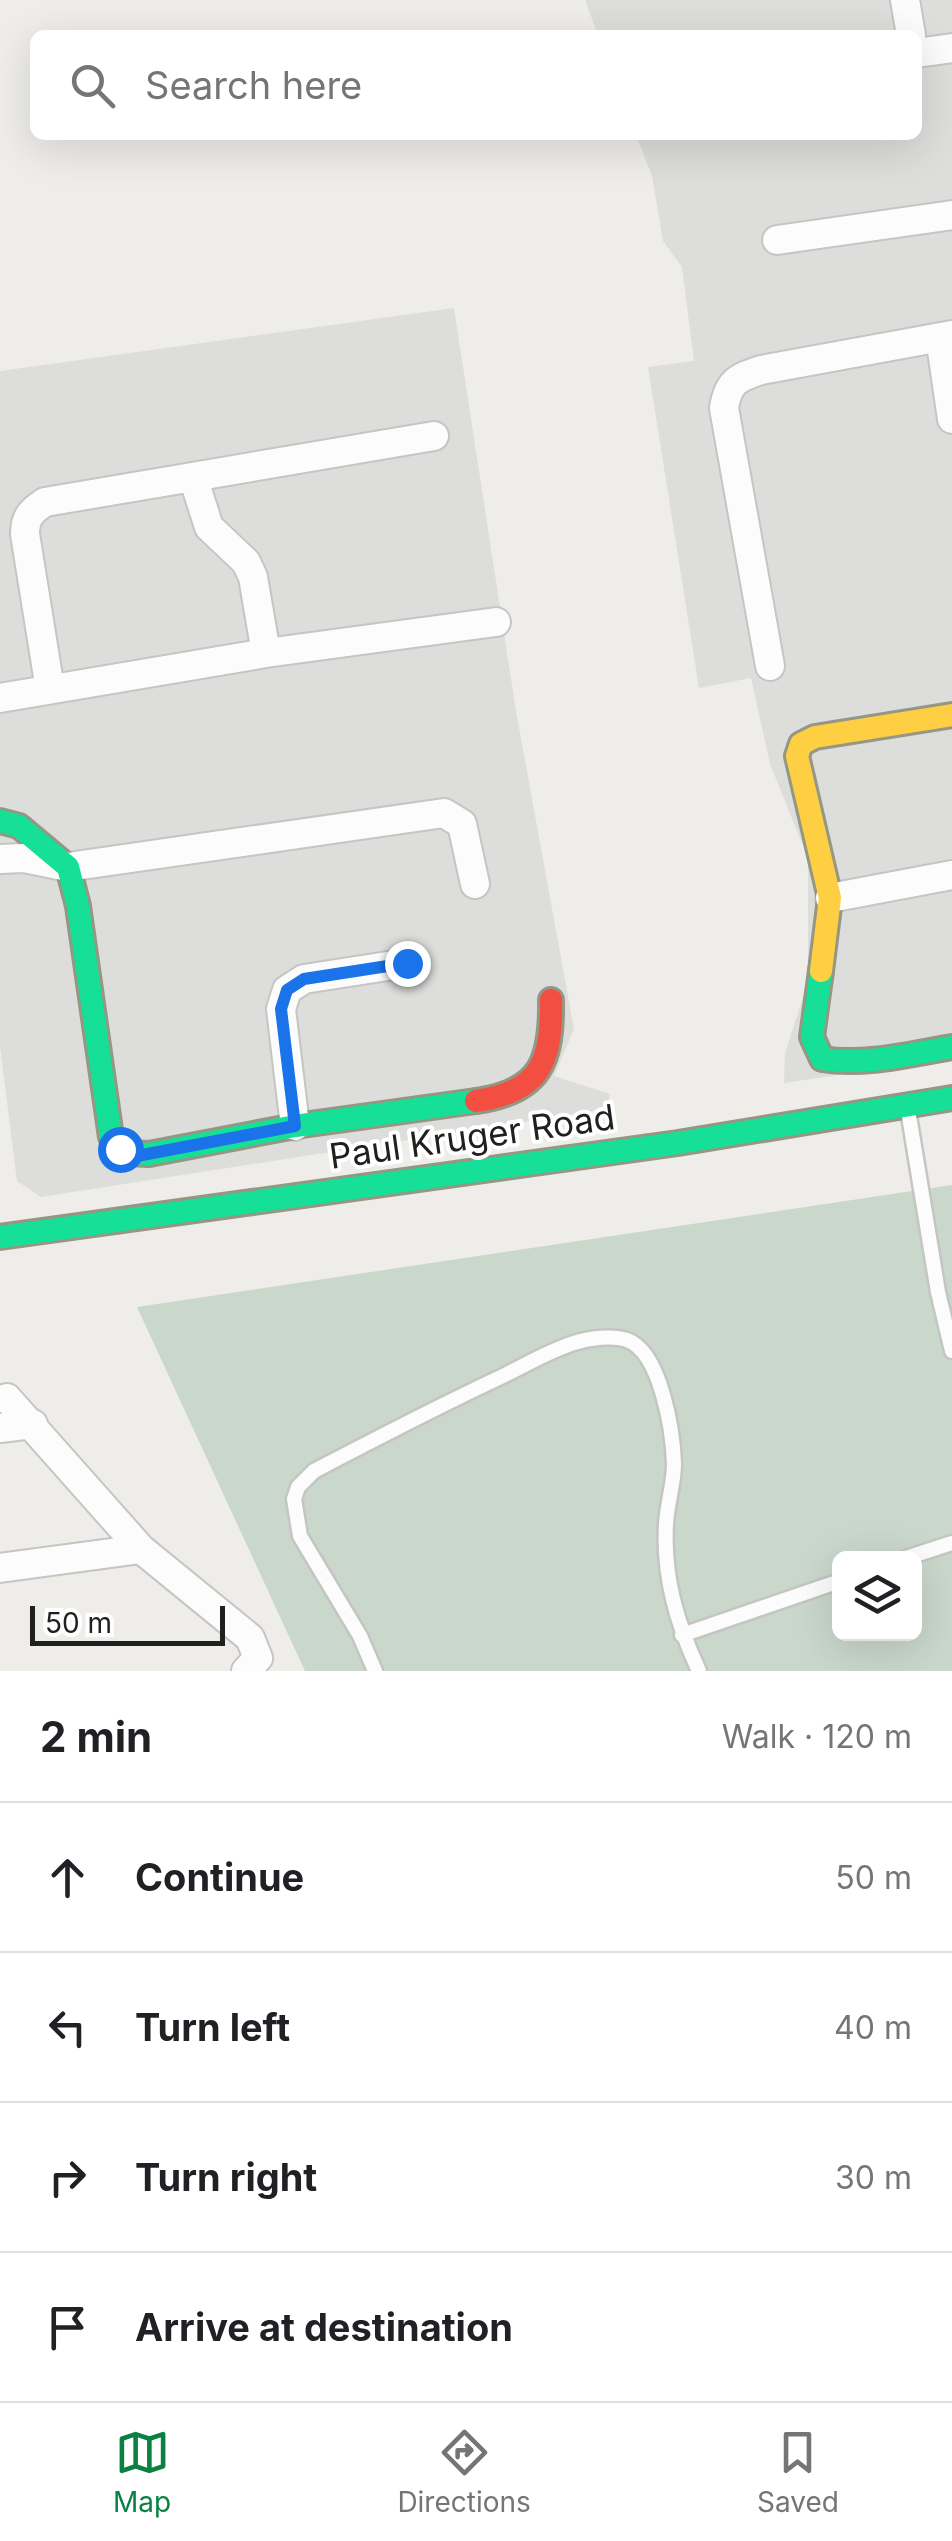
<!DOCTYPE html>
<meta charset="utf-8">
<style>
body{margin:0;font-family:Inter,sans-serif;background:#f2f2f2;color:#202124}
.controls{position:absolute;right:30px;bottom:30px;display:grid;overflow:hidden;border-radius:15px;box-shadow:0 10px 40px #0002}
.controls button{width:90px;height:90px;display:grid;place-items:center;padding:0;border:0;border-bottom:2px solid #e0e0e0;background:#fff;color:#202124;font:50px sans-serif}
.scale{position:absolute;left:30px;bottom:25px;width:195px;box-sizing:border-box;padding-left:10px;border:5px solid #202020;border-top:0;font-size:28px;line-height:35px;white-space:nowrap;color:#202020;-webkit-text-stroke:8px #fff;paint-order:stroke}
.stop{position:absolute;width:30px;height:30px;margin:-22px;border:8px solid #1a73e8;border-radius:50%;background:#fff}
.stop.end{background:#1a73e8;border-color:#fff;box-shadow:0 2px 10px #0008}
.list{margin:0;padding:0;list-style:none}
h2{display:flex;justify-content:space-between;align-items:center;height:130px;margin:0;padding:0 40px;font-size:42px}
h2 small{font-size:32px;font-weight:400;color:#757577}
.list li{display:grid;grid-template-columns:65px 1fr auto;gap:30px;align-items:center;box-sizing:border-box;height:150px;padding:0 40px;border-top:2px solid #e0e0e0}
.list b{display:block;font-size:38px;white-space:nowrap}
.list em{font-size:32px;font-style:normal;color:#757577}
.icon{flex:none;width:55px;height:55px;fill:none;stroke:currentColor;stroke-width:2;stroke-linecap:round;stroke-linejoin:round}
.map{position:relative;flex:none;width:952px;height:1671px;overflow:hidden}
.search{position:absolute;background:#fff;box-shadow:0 10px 40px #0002;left:30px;right:30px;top:30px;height:110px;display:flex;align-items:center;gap:25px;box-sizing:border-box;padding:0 35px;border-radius:15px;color:#757577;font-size:38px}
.sheet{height:730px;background:#fff}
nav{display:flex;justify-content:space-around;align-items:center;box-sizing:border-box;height:140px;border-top:2px solid #e0e0e0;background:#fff;font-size:28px;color:#757577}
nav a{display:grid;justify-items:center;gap:5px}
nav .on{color:#0b8043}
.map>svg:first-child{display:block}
</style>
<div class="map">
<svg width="952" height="1671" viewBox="0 0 952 1671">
<rect width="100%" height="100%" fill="#eeedea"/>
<!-- residential -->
<path fill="#dddddb" d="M585,0H952V1058L784,1083L785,1053L808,982V858L770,764L751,678L699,688L648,367L694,361L682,267L663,241L652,176L636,135H917V35H598Z
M454,308L516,711L574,1029L554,1076L610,1094L607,1109L41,1197L17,1181L0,1047V371Z"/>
<!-- cemetery -->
<path fill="#c9d8cb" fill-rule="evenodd" d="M952,1185V1671H305L137,1307ZM840,1558H914V1634H840Z"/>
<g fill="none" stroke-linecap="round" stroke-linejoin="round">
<!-- lane casing -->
<g stroke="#c5c5c4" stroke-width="19">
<path id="lane" d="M908,1110L938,1292L952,1351
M906,1558L952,1543
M682,1635L840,1581
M375,1671L360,1636L300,1536L294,1499L298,1487L314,1471C377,1438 441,1405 505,1375C527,1364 551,1350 574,1343C589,1338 612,1335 627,1340C661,1352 673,1432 674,1464C674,1484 667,1504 666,1524C663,1577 677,1624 699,1671"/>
</g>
<!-- street casing -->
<g stroke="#c5c5c4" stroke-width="32">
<path id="street" d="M905,0L911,35
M917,53L952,48
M777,240L952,215
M940,337L952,419
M193,477L209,527L246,562L253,577L266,653
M770,666L724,408C728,382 737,378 761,370L952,335
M50,689L25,534C25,517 31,511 45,502L434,436
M0,698L266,653L496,622
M0,859L24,858L68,867L444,813L462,824L475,884
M830,898L952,875
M295,1126L281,1009L287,990L304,979L407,963
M7,1398L141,1549L250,1638L258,1658L246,1671
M0,1428L33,1424
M0,1568L141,1549"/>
</g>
<!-- fast casing -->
<g stroke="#949783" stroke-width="28">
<path id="fast" d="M0,821L19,826L68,867L78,906L111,1137L127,1153L149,1154L295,1126L476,1101
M821,971L812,1037L822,1059C865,1066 910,1054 952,1047
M0,1237L678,1143L952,1098"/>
</g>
<!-- slow casing -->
<g stroke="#949783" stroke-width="28">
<path id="slow" d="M821,971L830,898L797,756L801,744L815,737L952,715"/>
</g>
<!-- jam casing -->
<g stroke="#949783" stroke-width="28">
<path id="jam" d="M476,1101C541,1092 552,1061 551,1000"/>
</g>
<!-- lane -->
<use href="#lane" stroke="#fcfcfc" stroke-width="14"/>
<!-- street -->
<use href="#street" stroke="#fcfcfc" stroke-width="28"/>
<!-- fast -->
<use href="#fast" stroke="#16e098" stroke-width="22"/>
<!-- slow -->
<use href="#slow" stroke="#ffcf43" stroke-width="22"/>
<!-- jam -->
<use href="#jam" stroke="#f24e42" stroke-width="22"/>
</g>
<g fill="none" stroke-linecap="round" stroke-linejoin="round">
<!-- route -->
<path stroke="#1a73e8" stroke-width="12" d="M120,1149L137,1156L295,1126L281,1009L287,990L304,979L407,963"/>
</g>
<g text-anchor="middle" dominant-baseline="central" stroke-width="8" stroke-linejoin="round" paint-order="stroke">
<!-- street labels -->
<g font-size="35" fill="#202020" stroke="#fff">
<text transform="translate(472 1136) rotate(-8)">Paul Kruger Road</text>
</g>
</g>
</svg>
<div class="controls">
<button><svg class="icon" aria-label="layers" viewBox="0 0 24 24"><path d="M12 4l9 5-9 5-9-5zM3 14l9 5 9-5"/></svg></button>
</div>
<div class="scale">50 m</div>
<div class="stop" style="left:120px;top:1149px"></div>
<div class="stop end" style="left:407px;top:963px"></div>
<div class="search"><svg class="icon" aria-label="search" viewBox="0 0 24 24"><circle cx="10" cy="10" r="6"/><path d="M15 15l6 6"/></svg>Search here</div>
</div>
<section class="sheet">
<h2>2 min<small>Walk · 120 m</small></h2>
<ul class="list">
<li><svg class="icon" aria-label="ahead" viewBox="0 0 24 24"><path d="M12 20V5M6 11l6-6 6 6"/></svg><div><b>Continue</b></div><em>50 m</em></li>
<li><svg class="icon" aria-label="left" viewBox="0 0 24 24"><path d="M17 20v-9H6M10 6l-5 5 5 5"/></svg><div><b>Turn left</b></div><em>40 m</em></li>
<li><svg class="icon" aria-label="right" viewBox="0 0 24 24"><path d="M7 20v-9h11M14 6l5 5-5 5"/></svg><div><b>Turn right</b></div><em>30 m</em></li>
<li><svg class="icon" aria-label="arrive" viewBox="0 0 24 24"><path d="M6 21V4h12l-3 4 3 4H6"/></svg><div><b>Arrive at destination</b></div></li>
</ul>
</section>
<nav>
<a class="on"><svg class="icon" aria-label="map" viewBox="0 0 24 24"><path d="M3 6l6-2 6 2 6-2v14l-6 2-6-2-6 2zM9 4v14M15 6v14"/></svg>Map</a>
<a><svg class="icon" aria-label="directions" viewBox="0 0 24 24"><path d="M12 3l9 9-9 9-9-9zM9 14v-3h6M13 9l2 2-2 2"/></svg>Directions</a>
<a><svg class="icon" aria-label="saved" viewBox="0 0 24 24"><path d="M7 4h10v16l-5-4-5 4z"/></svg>Saved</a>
</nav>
